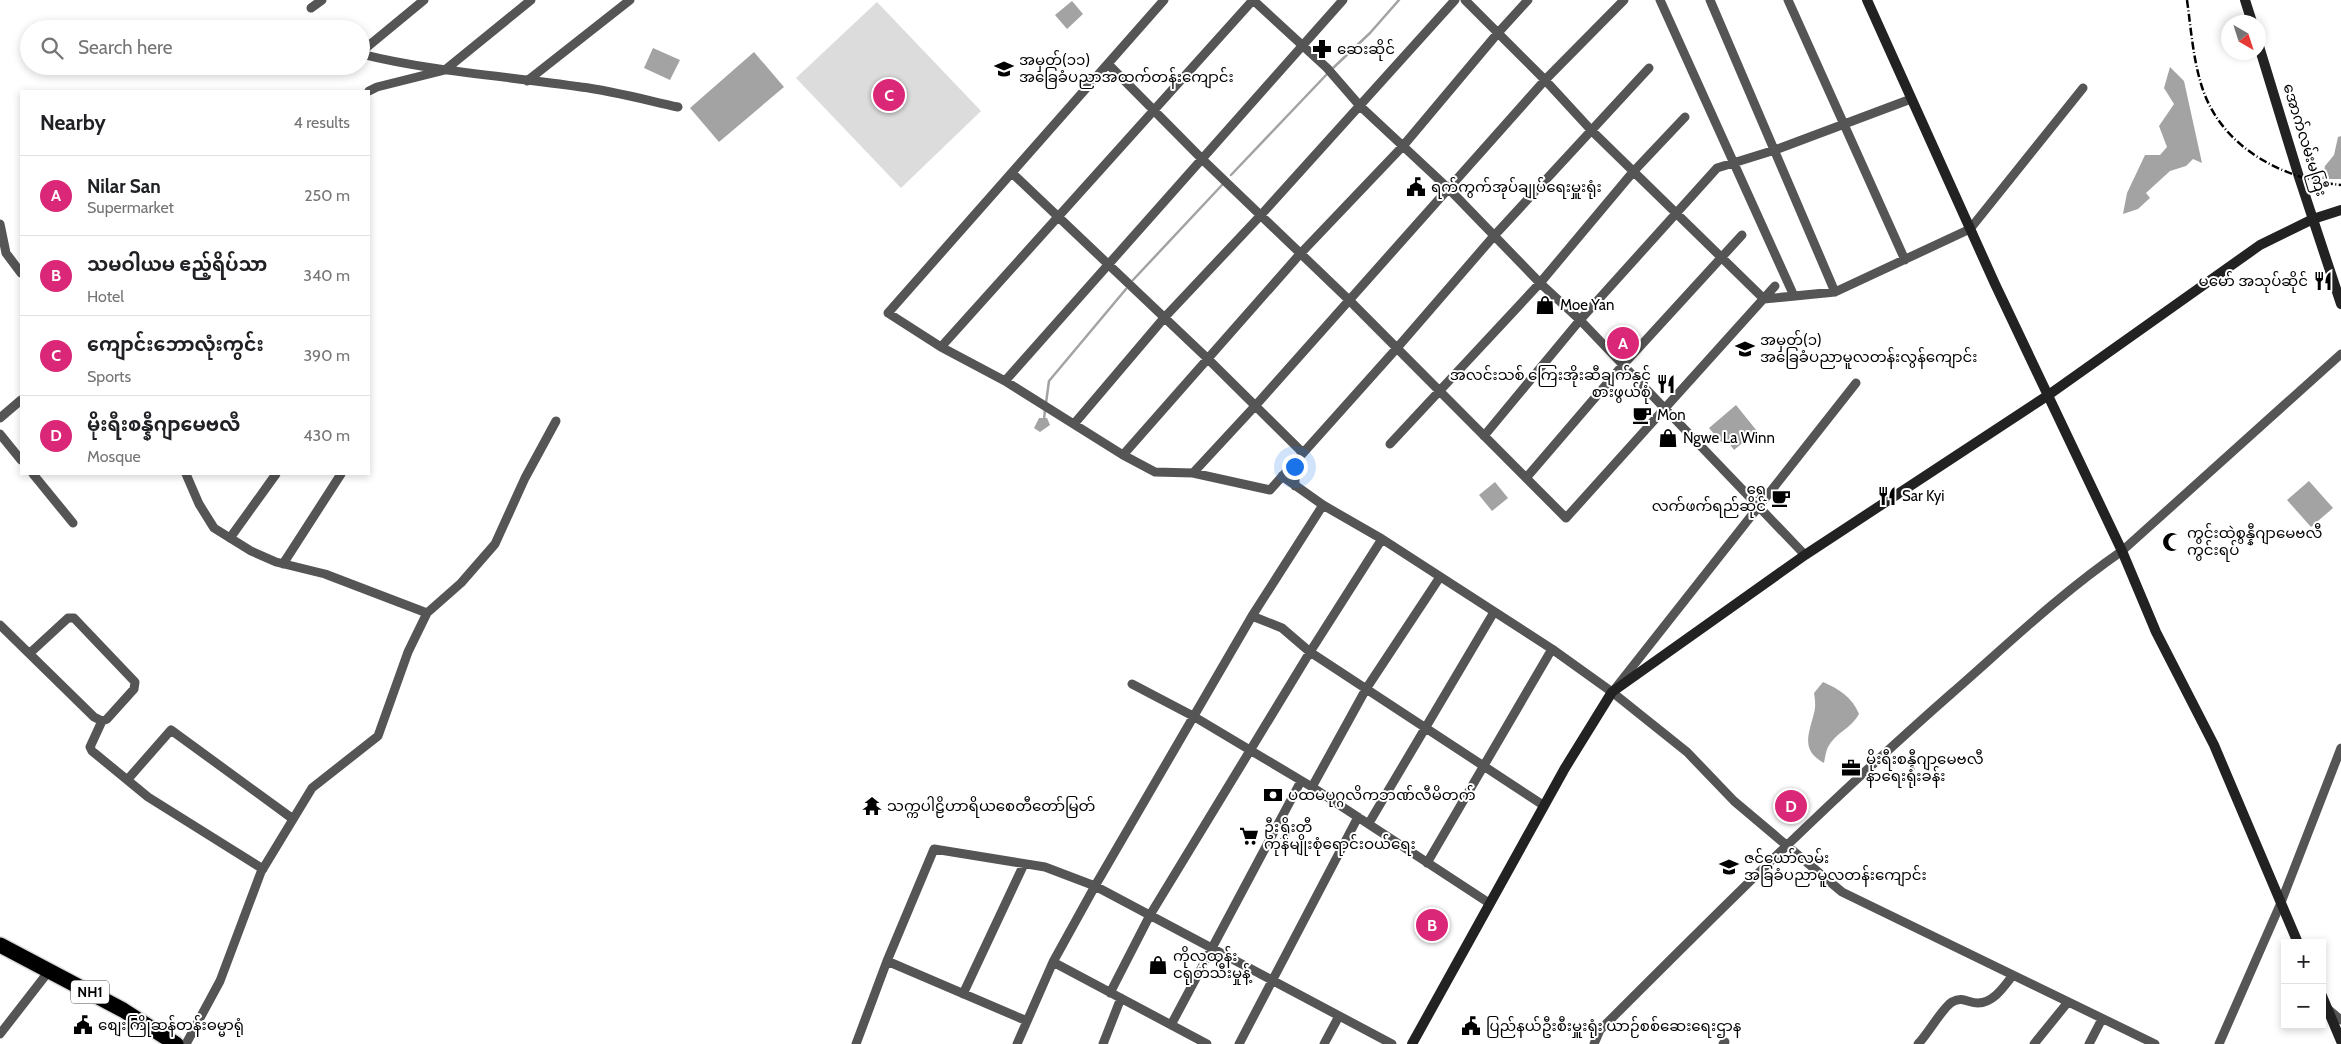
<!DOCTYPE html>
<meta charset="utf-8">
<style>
body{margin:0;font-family:Cabin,"Noto Sans Myanmar",sans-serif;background:#f2f2f2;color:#202124}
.controls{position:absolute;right:15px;bottom:15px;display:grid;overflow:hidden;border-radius:0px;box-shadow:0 2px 8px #0003}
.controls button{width:45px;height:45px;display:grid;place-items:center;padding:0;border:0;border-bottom:1px solid #e0e0e0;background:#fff;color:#202124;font:25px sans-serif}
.compass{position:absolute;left:2221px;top:15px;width:45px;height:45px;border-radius:50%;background:#fff;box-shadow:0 2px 8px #0003;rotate:141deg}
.you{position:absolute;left:1294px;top:466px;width:18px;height:18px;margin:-12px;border:4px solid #fff;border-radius:50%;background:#1a73e8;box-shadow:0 0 0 8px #1a73e833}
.badge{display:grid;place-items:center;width:32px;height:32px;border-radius:50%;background:#db2777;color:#fff;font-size:16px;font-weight:700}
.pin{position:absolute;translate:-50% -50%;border:2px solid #fff;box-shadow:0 1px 5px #0006}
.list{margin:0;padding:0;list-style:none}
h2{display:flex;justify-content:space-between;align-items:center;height:65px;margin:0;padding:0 20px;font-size:21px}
h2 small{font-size:16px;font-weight:400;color:#757577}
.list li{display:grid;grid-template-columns:32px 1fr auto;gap:15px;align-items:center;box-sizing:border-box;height:80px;padding:0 20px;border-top:1px solid #e0e0e0}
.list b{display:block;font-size:19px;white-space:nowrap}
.list p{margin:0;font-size:16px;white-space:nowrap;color:#757577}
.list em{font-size:16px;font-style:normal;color:#757577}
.icon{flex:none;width:28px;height:28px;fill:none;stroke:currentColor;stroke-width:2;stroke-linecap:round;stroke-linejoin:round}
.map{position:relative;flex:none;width:2341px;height:1044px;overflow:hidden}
.search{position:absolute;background:#fff;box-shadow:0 2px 8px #0003;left:20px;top:20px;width:350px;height:55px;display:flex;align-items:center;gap:12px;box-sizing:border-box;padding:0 18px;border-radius:28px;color:#757577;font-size:19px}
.panel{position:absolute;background:#fff;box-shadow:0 2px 8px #0003;left:20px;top:90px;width:350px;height:385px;border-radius:0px}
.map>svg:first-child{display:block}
</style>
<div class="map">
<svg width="2341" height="1044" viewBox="0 0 2341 1044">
<rect width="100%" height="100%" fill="#fff"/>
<!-- green -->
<path fill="#dcdcdc" d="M877,2L981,111L901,188L796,78Z"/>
<!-- water -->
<path fill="#a3a3a3" d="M1072,1L1083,14L1067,29L1055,15Z
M653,48L680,60L670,80L644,68Z
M754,52L784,87L719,142L690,108Z
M2170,67L2184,81L2202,163L2193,159L2186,166L2170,171L2146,193L2150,198L2138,209L2123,214L2127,193L2145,155H2160L2167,147L2159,126L2174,104L2164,88Z
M2341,136V179H2322L2325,166L2334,155L2338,137Z
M1736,405L1757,431L1734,450L1726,439L1721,442L1709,428Z
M1039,418H1047L1050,425L1040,432L1034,428Z
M2309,481L2333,508L2311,527L2287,500Z
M1495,482L1508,498L1492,511L1479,495Z
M1823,682C1839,689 1852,697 1859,714C1852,728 1835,733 1828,747C1826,751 1825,758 1824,763C1800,750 1809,734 1814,713C1816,707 1815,699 1814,693Z"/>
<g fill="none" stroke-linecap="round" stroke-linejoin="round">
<!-- stream -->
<path stroke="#a3a3a3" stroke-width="2.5" d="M1332,69L1370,33L1399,0
M1231,175L1328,73
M1133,280L1222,185
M1046,403L1049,381L1126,289
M1044,419L1045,410"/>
<!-- highway casing -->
<g stroke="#dbdbdb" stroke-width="18">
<path id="highway" d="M0,945L123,1010L176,1044"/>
</g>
<!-- street -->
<path stroke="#555" stroke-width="9" d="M1164,0L888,313L941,347L1005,381L1123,455L1155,472L1193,473L1270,490L1397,348L1493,237L1649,68
M1253,0L1327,68L1360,106L1449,189L1540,283L1580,320L1805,555
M1465,0L1545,80L1591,130L1764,299L1835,292L1970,229L2083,88
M1660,0L1794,296
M1710,0L1835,292
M1788,0L1905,260
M311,8L322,0
M361,52L424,0
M361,54C433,72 507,76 581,87C613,91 646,100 678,107
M1108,64L1202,159L1349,300L1566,518L1775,286
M527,81L630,0
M369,91L377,87L445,70L531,0
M1012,173L1207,358L1302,452
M0,224L6,253L21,273
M941,347L1253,0
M1005,381L1343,0
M0,418L21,400
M1074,424L1164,318L1261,215L1455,0
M0,434L21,460
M1484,436L1580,320L1717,168L1775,150L1911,99
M1390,444L1540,283L1633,172L1685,117
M1123,455L1300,254L1403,146L1497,34L1528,0
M1295,461V486
M1193,473L1256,405L1545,80L1624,0
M33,474L73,523
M186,474L199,504L214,528L251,551L276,562L325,574L427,613
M1282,476L1323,505L1382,539L1552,649L1612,692L1687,752L1734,801L1842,892L2155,1044
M1526,478L1623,365L1742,235
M230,538L276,474
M283,564L341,474
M1252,616L1282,628L1310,652L1543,805
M0,625L94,717L102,721
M30,653L68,618H74L135,682L134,689L107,719L102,721L90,747L92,751L148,797L263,869
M1132,684L1193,716L1312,787L1489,903
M1614,690L1856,383
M128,779L171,730L293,819
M1312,787L1366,689L1440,577
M1369,823L1494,612
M1427,863L1552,649
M887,961L1027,1021
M1053,962L1207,1044
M1110,993L1150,915L1310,652L1382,539
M963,994L1024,864
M2329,1010L2341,1020
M1171,1025L1301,781
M0,1034L49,971
M186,1044L220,981L261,872L312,788L378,736L408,652L427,613L461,583L495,544L525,478L556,421
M856,1044L887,961L934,849L1045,867L1095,886L1392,1044
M1017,1044L1053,962L1095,886L1252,616L1323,505
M1103,1044L1121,998
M1239,1044L1358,817
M1324,1044L1339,1016
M1594,1044L1600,1030C1715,915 1830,800 1952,693C2008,644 2061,593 2122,551L2341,354
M1723,1044L1725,1042
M1918,1044C1928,1034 1943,1007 1952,1002C1963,996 1968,1003 1978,1003C1994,1003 2005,985 2013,975
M2034,1044L2068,1002
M2089,1044L2102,1019
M2219,1044L2280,905L2341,748"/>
<!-- secondary -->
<path stroke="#222" stroke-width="10" d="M1867,0L1995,284L2122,551L2156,632L2214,745L2298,943
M2245,0L2252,22
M2258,43L2299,177L2341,304
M2322,996L2341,1041
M1412,1044L1565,768L1612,692L1805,555L2047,396L2260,245L2313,219L2341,210"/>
<!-- highway -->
<use href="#highway" stroke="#000" stroke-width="15"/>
<!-- rail -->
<path stroke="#000" stroke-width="2.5" stroke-dasharray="8 2.5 1 2.5" stroke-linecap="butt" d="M2187,0C2191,29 2193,59 2202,87C2221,147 2282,179 2341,185"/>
</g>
<!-- icons -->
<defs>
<g id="pharmacy-bare" transform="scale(1.5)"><path d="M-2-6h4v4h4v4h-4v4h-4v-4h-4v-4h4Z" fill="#000" stroke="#fff" stroke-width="2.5" paint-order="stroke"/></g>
<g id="school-bare" transform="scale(1.5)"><path d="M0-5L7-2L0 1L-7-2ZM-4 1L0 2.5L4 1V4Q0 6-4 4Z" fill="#000" stroke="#fff" stroke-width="2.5" paint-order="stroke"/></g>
<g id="civic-bare" transform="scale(1.5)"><path d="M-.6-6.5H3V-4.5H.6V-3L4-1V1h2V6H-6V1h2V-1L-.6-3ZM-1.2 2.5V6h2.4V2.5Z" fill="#000" stroke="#fff" stroke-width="2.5" paint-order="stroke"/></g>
<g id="restaurant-bare" transform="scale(1.5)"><path d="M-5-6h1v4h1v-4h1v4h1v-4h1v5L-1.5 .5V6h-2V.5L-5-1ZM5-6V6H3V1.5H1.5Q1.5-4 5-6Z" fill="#000" stroke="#fff" stroke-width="2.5" paint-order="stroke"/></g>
<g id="shop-bare" transform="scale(1.5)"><path d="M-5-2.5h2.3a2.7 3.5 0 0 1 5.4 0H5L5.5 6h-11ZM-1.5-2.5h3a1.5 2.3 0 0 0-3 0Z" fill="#000" stroke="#fff" stroke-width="2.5" paint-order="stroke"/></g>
<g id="cafe-bare" transform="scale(1.5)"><path d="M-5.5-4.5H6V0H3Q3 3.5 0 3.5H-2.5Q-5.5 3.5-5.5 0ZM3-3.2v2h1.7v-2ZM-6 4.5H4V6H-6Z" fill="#000" stroke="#fff" stroke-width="2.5" paint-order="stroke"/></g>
<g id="mosque-bare" transform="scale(1.5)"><path d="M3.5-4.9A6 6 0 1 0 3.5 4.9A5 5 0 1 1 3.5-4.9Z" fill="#000" stroke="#fff" stroke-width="2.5" paint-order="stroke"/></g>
<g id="office-bare" transform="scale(1.5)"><path d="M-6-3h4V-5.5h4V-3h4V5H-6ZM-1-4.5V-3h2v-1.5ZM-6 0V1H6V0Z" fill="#000" stroke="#fff" stroke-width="2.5" paint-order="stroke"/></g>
<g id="bank-bare" transform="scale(1.5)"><path d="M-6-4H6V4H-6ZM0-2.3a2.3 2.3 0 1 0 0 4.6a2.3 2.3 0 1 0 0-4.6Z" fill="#000" stroke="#fff" stroke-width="2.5" paint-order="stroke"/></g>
<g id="temple-bare" transform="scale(1.5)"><path d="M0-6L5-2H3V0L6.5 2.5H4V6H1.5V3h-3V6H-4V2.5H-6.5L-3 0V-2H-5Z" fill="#000" stroke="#fff" stroke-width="2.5" paint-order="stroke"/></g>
<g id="supermarket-bare" transform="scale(1.5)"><path d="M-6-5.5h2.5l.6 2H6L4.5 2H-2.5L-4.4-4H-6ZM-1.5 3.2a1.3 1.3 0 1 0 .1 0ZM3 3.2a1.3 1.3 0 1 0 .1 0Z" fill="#000" stroke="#fff" stroke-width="2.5" paint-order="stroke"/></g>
</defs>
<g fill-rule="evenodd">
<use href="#pharmacy-bare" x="1322" y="49"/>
<use href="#school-bare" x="1004" y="69"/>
<use href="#civic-bare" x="1416" y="187"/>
<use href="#restaurant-bare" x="2323" y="281"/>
<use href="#shop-bare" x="1545" y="305"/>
<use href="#school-bare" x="1745" y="349"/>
<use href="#restaurant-bare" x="1666" y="384"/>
<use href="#cafe-bare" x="1642" y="415"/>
<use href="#shop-bare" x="1668" y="438"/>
<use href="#restaurant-bare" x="1887" y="496"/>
<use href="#cafe-bare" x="1781" y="498"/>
<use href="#mosque-bare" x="2172" y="542"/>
<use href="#office-bare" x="1851" y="768"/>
<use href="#bank-bare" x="1273" y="795"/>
<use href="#temple-bare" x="872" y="806"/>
<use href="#supermarket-bare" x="1249" y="836"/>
<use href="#school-bare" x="1729" y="867"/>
<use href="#shop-bare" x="1158" y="965"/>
<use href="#civic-bare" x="83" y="1025"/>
<use href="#civic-bare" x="1471" y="1026"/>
</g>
<g text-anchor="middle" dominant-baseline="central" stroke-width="4" stroke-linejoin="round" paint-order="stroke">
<!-- shield labels -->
<rect fill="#fff" stroke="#4c4c4c" stroke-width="1" x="71" y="980.5" width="38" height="23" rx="4"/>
<g font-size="14" font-weight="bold" fill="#000">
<text x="90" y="992">NH1</text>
</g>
<!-- poi labels -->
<g font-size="15" fill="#000" stroke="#fff" text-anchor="start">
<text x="1337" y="49">ဆေးဆိုင်</text>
<text x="1019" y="60">အမှတ်(၁၁)<tspan x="1019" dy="17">အခြေခံပညာအထက်တန်းကျောင်း</tspan></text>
<text x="1431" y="187">ရက်ကွက်အုပ်ချုပ်ရေးမှူးရုံး</text>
<text x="2308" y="281" text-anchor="end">မမော် အသုပ်ဆိုင်</text>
<text x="1560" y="305">Moe Yan</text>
<text x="1760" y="340">အမှတ်(၁)<tspan x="1760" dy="17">အခြေခံပညာမူလတန်းလွန်ကျောင်း</tspan></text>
<text x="1651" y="375" text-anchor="end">အလင်းသစ် ကြေးအိုးဆီချက်နှင့်<tspan x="1651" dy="17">စားဖွယ်စုံ</tspan></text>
<text x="1657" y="415">Mon</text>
<text x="1683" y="438">Ngwe La Winn</text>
<text x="1766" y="489" text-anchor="end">ရွှေ<tspan x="1766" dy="17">လက်ဖက်ရည်ဆိုင်</tspan></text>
<text x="1902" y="496">Sar Kyi</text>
<text x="2187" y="533">ကွင်းထဲစွန္နီဂျာမေဗလီ<tspan x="2187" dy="17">ကွင်းရပ်</tspan></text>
<text x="1866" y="759">မိုးရီးစန္နီဂျာမေဗလီ<tspan x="1866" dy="17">နာရေးရုံးခန်း</tspan></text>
<text x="1288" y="795">ပထမပုဂ္ဂလိကဘဏ်လီမိတက်</text>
<text x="887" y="806">သက္ကပါဠိဟာရိယစေတီတော်မြတ်</text>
<text x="1264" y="827">ဦးရှိုးတီ<tspan x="1264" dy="17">ကုန်မျိုးစုံရောင်းဝယ်ရေး</tspan></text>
<text x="1744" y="858">ဇင်ယော်လမ်း<tspan x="1744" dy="17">အခြခံပညာမူလတန်းကျောင်း</tspan></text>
<text x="1173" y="956">ကိုလှထွန်း<tspan x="1173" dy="17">ငရုတ်သီးမှုန့်</tspan></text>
<text x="98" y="1025">စျေးကြိုဆန်တန်းဓမ္မာရုံ</text>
<text x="1486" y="1026">ပြည်နယ်ဦးစီးမှူးရုံး ယာဉ်စစ်ဆေးရေးဌာန</text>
</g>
<!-- street labels -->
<g font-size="15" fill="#000" stroke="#fff">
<text transform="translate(2305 140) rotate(73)">အောက်လမ်းမကြီး</text>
</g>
</g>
</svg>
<div class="controls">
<button>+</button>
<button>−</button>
</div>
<svg class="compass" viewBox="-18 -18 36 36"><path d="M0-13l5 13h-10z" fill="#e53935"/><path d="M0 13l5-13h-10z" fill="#757577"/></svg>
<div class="you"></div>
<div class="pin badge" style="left:1623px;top:343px">A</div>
<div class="pin badge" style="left:1432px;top:925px">B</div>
<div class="pin badge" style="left:889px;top:95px">C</div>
<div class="pin badge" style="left:1791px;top:806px">D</div>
<div class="search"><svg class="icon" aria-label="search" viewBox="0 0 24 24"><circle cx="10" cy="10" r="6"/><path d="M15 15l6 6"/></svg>Search here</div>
<section class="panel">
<h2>Nearby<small>4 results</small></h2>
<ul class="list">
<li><span class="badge">A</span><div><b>Nilar San</b><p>Supermarket</p></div><em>250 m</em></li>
<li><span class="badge">B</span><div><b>သမဝါယမ ဧည့်ရိပ်သာ</b><p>Hotel</p></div><em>340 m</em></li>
<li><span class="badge">C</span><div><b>ကျောင်းဘောလုံးကွင်း</b><p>Sports</p></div><em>390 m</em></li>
<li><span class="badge">D</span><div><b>မိုးရီးစန္နီဂျာမေဗလီ</b><p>Mosque</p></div><em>430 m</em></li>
</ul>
</section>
</div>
